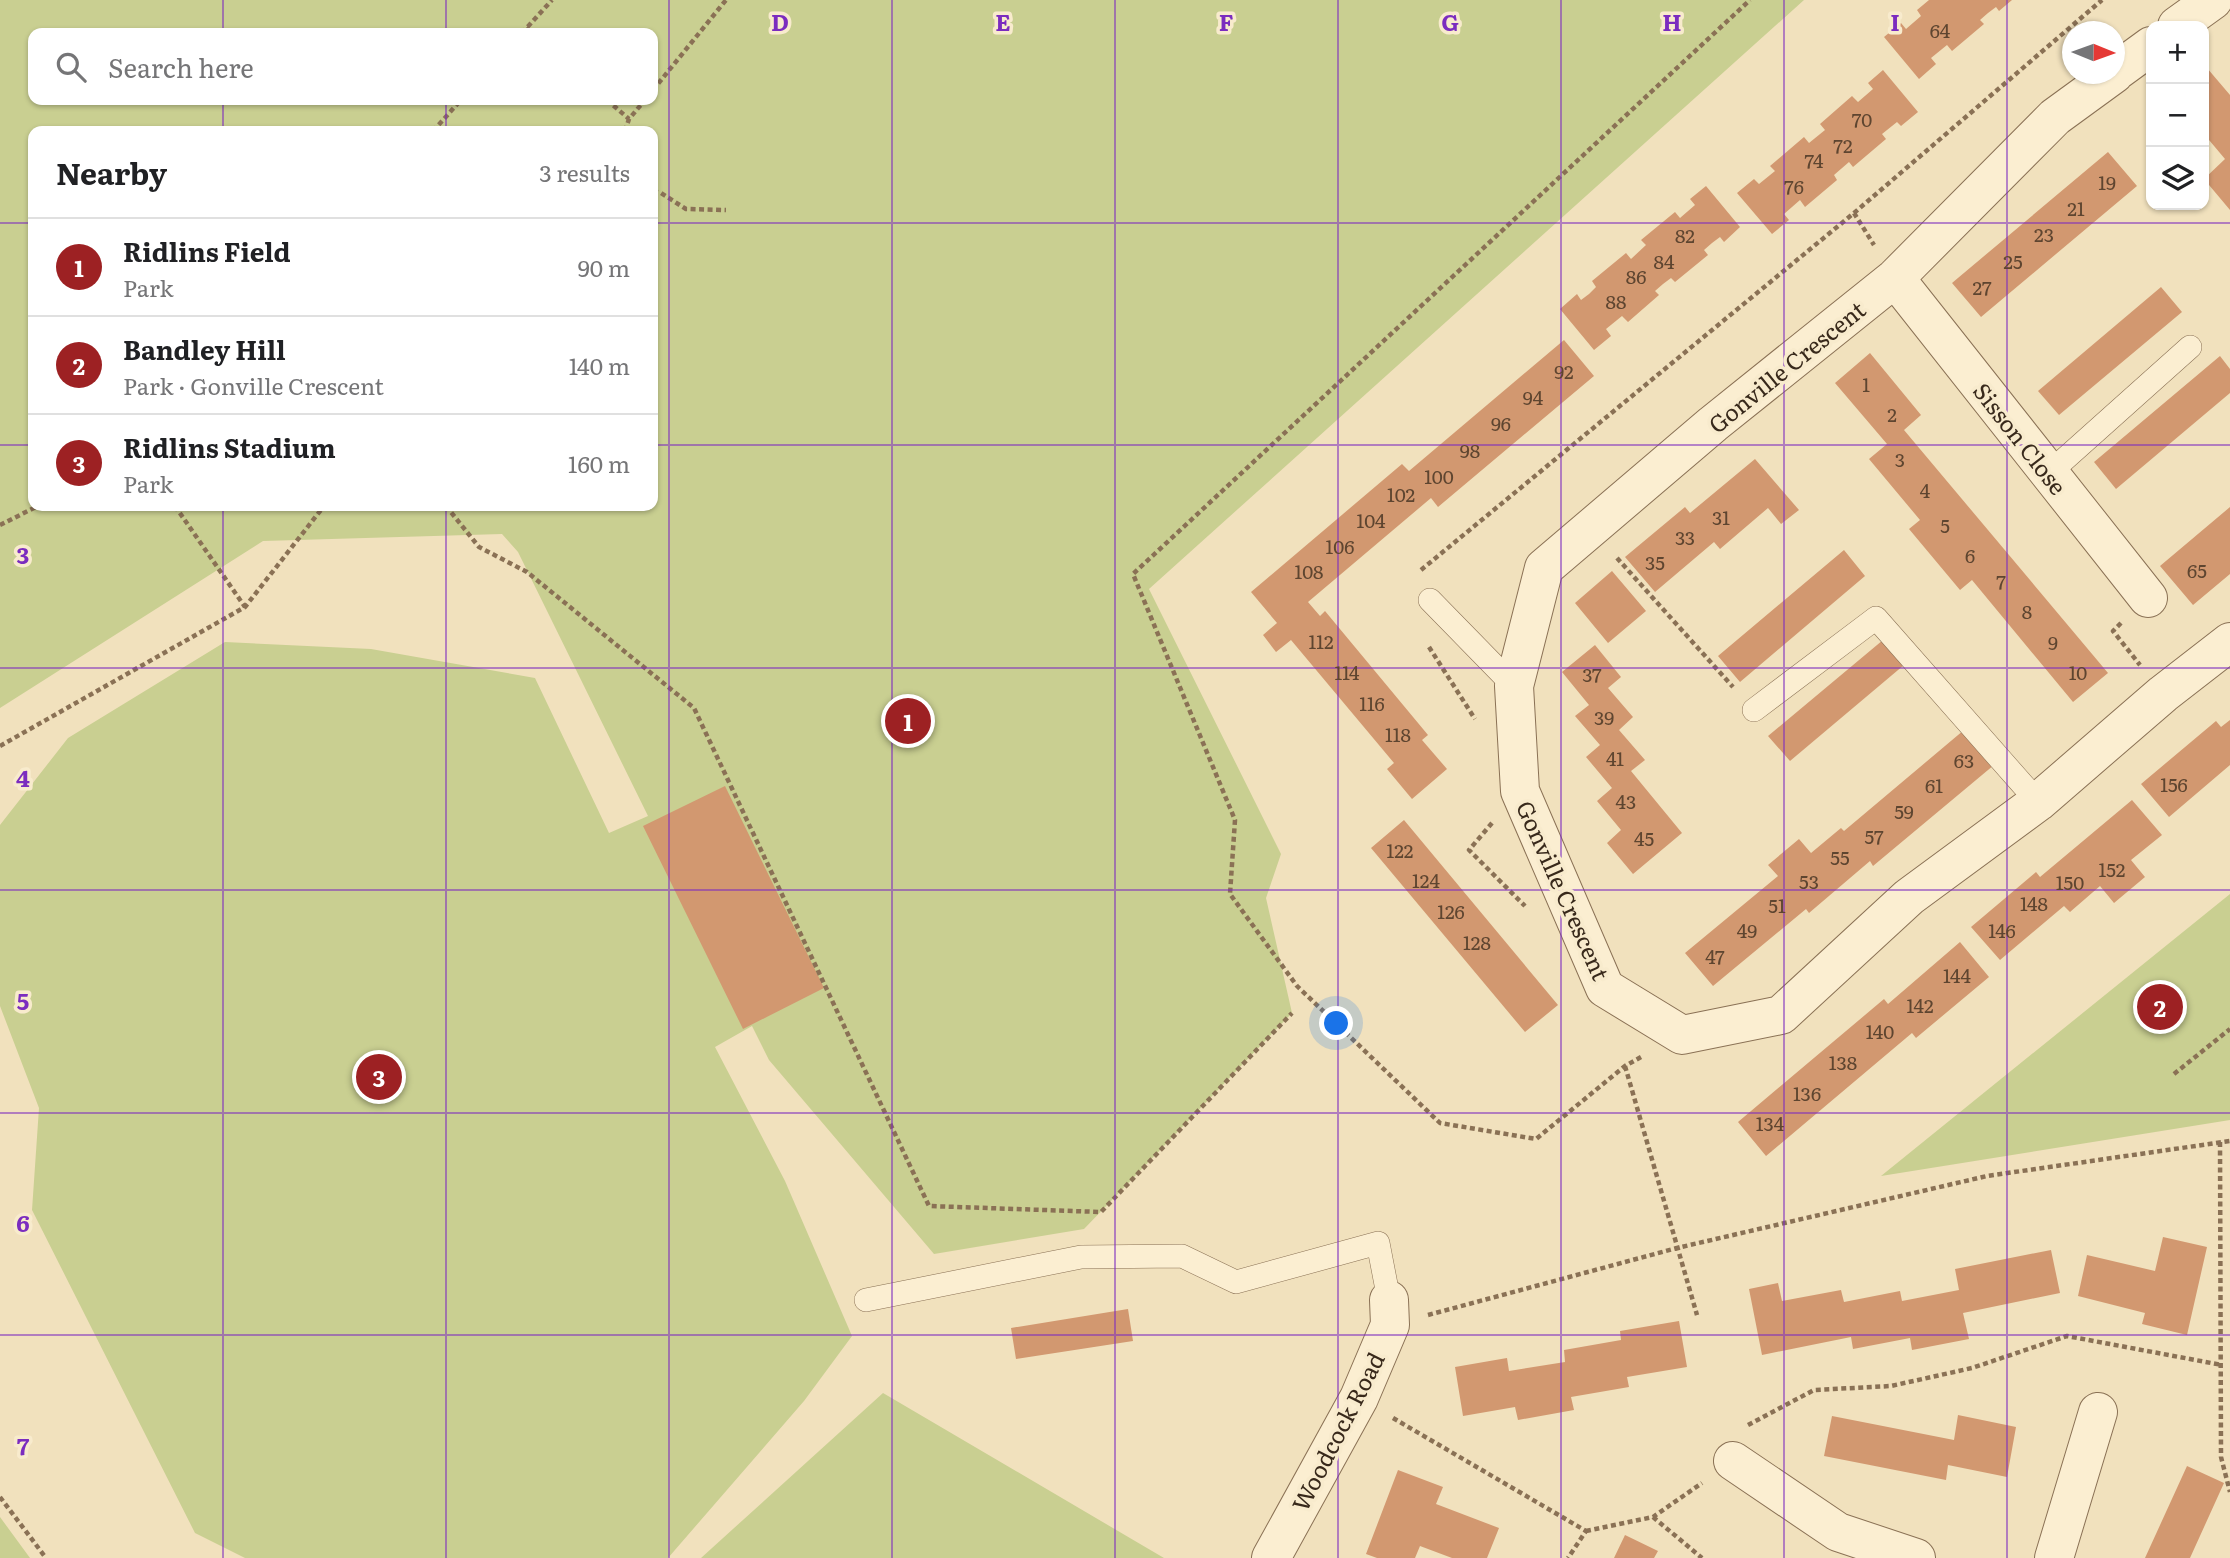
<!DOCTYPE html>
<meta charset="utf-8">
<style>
body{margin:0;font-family:Literata,serif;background:#f2f2f2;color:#202124}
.controls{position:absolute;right:21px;top:21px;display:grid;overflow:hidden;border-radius:14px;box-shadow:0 2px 5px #0004}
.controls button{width:63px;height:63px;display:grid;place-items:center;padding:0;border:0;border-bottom:2px solid #e0e0e0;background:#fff;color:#202124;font:35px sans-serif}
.compass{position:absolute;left:2062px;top:21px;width:63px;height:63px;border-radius:50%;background:#fff;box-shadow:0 2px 5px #0004;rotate:91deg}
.you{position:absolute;left:1337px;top:1024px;width:24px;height:24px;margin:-18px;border:5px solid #fff;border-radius:50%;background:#1a73e8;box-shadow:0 0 0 10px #1a73e833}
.badge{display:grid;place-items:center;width:46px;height:46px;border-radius:50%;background:#9d2123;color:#fff;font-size:23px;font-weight:700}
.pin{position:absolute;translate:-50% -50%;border:4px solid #fff;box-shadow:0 2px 7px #0006}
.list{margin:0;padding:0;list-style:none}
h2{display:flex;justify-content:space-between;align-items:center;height:91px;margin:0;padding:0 28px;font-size:30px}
h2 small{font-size:23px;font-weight:400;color:#757577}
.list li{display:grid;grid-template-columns:46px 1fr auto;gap:21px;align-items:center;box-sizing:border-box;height:98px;padding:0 28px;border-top:2px solid #e0e0e0}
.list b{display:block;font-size:26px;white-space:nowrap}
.list p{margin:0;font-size:23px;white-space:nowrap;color:#757577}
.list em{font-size:23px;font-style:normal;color:#757577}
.icon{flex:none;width:38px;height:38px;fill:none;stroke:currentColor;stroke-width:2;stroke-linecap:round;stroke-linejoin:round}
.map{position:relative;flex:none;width:2230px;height:1558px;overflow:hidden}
.search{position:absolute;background:#fff;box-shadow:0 2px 5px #0004;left:28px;top:28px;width:630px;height:77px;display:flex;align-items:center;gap:18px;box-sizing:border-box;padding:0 24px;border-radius:14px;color:#757577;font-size:26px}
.panel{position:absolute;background:#fff;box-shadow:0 2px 5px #0004;left:28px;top:126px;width:630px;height:385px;border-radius:14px}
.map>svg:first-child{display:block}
</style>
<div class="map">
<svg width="2230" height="1558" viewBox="0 0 2230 1558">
<rect width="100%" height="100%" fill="#f1e1bd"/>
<!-- green -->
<path fill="#c9cf91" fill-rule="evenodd" d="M0,0H1804L1149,589L1281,854L1266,898L1292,1013L1084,1229L934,1254L769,1060L752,1026L715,1047L785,1181L852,1336L804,1401L668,1558H245L195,1533L32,1210L39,1108L0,1006V825L68,738L225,642L371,649L535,678L609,833L648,816L518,552L502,534L263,541L0,708ZM33,33H653V100H33ZM33,131H653V506H33Z
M2230,894V1120L1881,1176Z
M883,1393L1164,1558H701Z
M0,1517L30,1558H0Z"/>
<!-- building -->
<path fill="#d29870" d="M1929,0H2012L1999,11L1996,7L1988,13L1980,20L1984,24L1952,51L1947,45L1931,58L1936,64L1919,79L1884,37L1901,23L1906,29L1921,16L1917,10Z
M2207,68L2230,95V210L2204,179L2225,159L2204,134V70Z
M1883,70L1918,112L1901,126L1897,122L1882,134L1886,139L1853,167L1849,162L1834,175L1837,180L1805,207L1800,200L1784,214L1789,220L1772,234L1737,193L1754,179L1759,184L1775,171L1770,166L1804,137L1809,143L1825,130L1820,124L1852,96L1858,102L1873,89L1868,83Z
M2108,152L2137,186L1981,317L1952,283Z
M1706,186L1740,227L1724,242L1720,237L1712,243L1704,250L1708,255L1675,282L1671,278L1663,284L1655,291L1659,295L1628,322L1622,316L1606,329L1611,336L1594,350L1560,309L1577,294L1581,300L1589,294L1596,287L1592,281L1626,253L1631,259L1646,245L1641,240L1675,212L1680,218L1695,205L1690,199Z
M2161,287L2182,312L2059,415L2038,391Z
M1564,340L1594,376L1438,507L1431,498L1308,602L1320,616L1325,611L1428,735L1422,740L1447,769L1412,799L1387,769L1394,763L1291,640L1276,652L1263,635L1277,623L1251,592L1402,464L1409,471Z
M1870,353L1921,415L1904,430L2108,673L2073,702L1972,580L1960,590L1909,529L1920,520L1869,459L1887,444L1835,383Z
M2220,356L2230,369V393L2116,489L2094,462Z
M1755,459L1799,510L1781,524L1768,508L1720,549L1714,542L1655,592L1625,557L1685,507L1690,513Z
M2230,507V574L2193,605L2160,566Z
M1844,550L1865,576L1740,682L1718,656Z
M1612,571L1646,611L1608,643L1575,603Z
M1883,640L1904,665L1790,761L1768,736Z
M1595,645L1621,677L1608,688L1633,717L1619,730L1645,760L1631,771L1682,833L1633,874L1607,843L1621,830L1597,801L1612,788L1586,757L1600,745L1575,716L1589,705L1562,672Z
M2230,720V765L2169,817L2141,784L2216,721L2221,727Z
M1964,730L1994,765L1873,866L1870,861L1809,913L1806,909L1713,986L1685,953L1778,876L1768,865L1799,839L1811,853L1841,828L1844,831Z
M725,786L824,988L743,1029L643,826Z
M2132,800L2162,835L2131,860L2145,877L2114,903L2100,886L2070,912L2064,906L2000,960L1971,927L2036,872L2040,877Z
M1404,820L1558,1005L1525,1032L1371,848Z
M1960,942L1989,977L1916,1038L1912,1033L1766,1156L1738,1122L1884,999L1888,1004Z
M2163,1237L2207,1247L2187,1335L2142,1324L2145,1313L2078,1296L2087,1255L2155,1271Z
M2051,1250L2060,1293L1963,1313L1969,1339L1912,1350L1910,1338L1853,1349L1851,1337L1762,1355L1749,1289L1778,1283L1782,1301L1841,1290L1844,1302L1900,1291L1902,1301L1959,1290L1955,1269Z
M1128,1309L1133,1341L1016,1359L1011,1328Z
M1679,1321L1687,1367L1627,1377L1629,1387L1571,1397L1574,1410L1518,1420L1515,1407L1463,1416L1455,1367L1507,1358L1509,1371L1565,1362L1564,1350L1621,1340L1620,1331Z
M1958,1415L2016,1427L2007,1477L1948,1465L1946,1480L1824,1456L1832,1416L1954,1440Z
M2187,1466L2224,1483L2190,1558H2145Z
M1398,1470L1443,1487L1436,1504L1499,1528L1487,1558H1452L1420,1546L1415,1558H1377L1366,1554Z
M1625,1535L1658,1551L1654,1558H1614Z"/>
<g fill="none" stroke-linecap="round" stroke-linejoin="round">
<!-- service casing -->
<g stroke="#8a7155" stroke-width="24">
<path id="service" d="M2048,474L2190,347
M1430,600L1514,686
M1754,710L1876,618L2038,802
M866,1300L1081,1257L1182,1256L1236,1282L1378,1243L1389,1300"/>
</g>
<!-- minor casing -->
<g stroke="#8a7155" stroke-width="40">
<path id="minor" d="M2177,26L2213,0
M2114,73L2151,46
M2114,74L2055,117L1895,278L1713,424L1544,568L1514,686L1520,791L1605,988L1682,1035L1781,1015L1909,897L2038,802L2163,694L2230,642
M1895,278L2148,598
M1733,1461L1838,1532L1916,1558
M1271,1558L1359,1398L1390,1325L1389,1300
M2054,1558L2098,1412"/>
</g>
<!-- path -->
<path stroke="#8a7155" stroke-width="4.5" stroke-dasharray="5 3.5" stroke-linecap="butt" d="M526,28L532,33
M522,33L552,0
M653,90L726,0
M607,100L629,119
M433,131L461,100
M625,131L629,119L645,100
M653,191L661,193L686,209L726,210
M1854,213L1874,245
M175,506L245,607
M446,506L479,547L527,572L694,708L929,1206L1101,1212L1292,1013
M0,525L38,506
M1617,558L1733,687
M1421,570L1854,213L2102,0
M2121,623L2113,631L2140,665
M1429,647L1475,719
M0,746L245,607L324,506
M1492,823L1469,850L1525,906
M1641,1057L1625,1066L1536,1139L1440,1123L1297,986L1230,894L1235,820L1133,574L1750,0
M1625,1066L1697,1315
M2174,1074L2230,1029
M2220,1142L2221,1457L2230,1492
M1428,1315L1677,1248L1987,1176L2230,1141
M1393,1418L1586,1531L1568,1558
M1748,1425L1814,1390L1891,1386L1972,1368L2067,1336L2222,1365
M0,1497L46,1558
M1653,1517L1702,1558
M1586,1531L1653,1517L1702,1483"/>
<!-- service -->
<use href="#service" stroke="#fbeed1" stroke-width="23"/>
<!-- minor -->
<use href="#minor" stroke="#fbeed1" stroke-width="38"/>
</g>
<!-- grid -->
<path fill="none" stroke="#7b2cbf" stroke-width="2" stroke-opacity="0.55" d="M223,0V33M446,0V33M669,0V1558M892,0V1558M1115,0V1558M1338,0V1558M1561,0V1558M1784,0V1558M2007,0V1558M223,100V131M446,100V131M0,223H33M653,223H2230M0,445H33M653,445H2230M223,506V1558M446,506V1558M0,668H2230M0,890H2230M0,1113H2230M0,1335H2230"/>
<g text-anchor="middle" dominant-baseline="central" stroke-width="7" stroke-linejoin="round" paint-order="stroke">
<!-- number labels -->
<g font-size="19" fill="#5e4530">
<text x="1940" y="30">64</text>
<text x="1862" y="119">70</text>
<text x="1843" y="145">72</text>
<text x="1814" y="160">74</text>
<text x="2107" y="182">19</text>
<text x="1794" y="186">76</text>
<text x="2076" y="208">21</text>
<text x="2044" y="234">23</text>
<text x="1685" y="235">82</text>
<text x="1664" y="261">84</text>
<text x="2013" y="261">25</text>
<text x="1636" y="276">86</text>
<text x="1982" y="287">27</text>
<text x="1616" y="301">88</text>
<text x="1564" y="371">92</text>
<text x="1866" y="384">1</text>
<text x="1533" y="397">94</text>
<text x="1892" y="414">2</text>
<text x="1501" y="423">96</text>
<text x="1470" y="450">98</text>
<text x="1900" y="459">3</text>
<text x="1439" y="476">100</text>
<text x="1925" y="490">4</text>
<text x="1401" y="494">102</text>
<text x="1721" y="517">31</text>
<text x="1371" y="520">104</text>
<text x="1945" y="525">5</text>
<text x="1685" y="537">33</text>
<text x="1340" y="546">106</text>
<text x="1970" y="555">6</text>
<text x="1655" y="562">35</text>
<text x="2197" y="570">65</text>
<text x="1309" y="571">108</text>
<text x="2001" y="581">7</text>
<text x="2027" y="611">8</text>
<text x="1321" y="641">112</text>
<text x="2053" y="642">9</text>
<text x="1347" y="672">114</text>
<text x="2078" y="672">10</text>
<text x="1592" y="674">37</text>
<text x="1372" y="703">116</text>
<text x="1604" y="717">39</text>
<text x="1398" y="734">118</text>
<text x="1615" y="758">41</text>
<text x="1964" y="760">63</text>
<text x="2174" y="784">156</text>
<text x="1934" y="785">61</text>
<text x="1626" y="801">43</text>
<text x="1904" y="811">59</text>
<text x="1874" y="836">57</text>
<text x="1644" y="838">45</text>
<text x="1400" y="850">122</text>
<text x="1840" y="857">55</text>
<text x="2112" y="869">152</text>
<text x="1426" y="880">124</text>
<text x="1809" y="881">53</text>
<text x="2070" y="882">150</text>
<text x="2034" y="903">148</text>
<text x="1777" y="905">51</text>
<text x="1451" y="911">126</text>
<text x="1747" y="930">49</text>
<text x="2002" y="930">146</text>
<text x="1477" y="942">128</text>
<text x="1715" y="956">47</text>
<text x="1957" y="975">144</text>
<text x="1920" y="1005">142</text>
<text x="1880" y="1031">140</text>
<text x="1843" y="1062">138</text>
<text x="1807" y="1093">136</text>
<text x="1770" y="1123">134</text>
</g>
<!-- street labels -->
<g font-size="23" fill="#38291b" stroke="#f8ebcd">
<text transform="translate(1786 366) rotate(-39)">Gonville Crescent</text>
<text transform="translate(2021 438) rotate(52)">Sisson Close</text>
<text transform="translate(1564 890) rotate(66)">Gonville Crescent</text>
<text transform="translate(1337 1431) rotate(-63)">Woodcock Road</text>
</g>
</g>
<g font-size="23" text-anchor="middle" font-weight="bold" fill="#7b2cbf" stroke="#f8ebcd" stroke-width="7" stroke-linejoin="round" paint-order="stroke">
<text x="780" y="31">D</text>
<text x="1003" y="31">E</text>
<text x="1226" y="31">F</text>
<text x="1450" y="31">G</text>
<text x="1672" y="31">H</text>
<text x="1895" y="31">I</text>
<text x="23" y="564">3</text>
<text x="23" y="787">4</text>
<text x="23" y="1010">5</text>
<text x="23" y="1232">6</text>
<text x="23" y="1455">7</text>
</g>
</svg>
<div class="controls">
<button>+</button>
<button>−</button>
<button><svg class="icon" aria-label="layers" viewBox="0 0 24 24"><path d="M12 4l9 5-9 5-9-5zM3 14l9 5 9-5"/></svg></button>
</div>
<svg class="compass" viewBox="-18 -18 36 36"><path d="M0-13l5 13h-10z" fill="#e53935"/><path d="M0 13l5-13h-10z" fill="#757577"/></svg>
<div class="you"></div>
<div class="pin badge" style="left:908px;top:721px">1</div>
<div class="pin badge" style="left:2160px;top:1007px">2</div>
<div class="pin badge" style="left:379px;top:1077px">3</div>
<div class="search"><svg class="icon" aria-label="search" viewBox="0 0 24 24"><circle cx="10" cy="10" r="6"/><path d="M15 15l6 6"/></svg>Search here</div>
<section class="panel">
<h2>Nearby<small>3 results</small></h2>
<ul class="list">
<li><span class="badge">1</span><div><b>Ridlins Field</b><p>Park</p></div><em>90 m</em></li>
<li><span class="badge">2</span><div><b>Bandley Hill</b><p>Park · Gonville Crescent</p></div><em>140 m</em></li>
<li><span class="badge">3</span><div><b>Ridlins Stadium</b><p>Park</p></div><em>160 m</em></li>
</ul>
</section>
</div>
